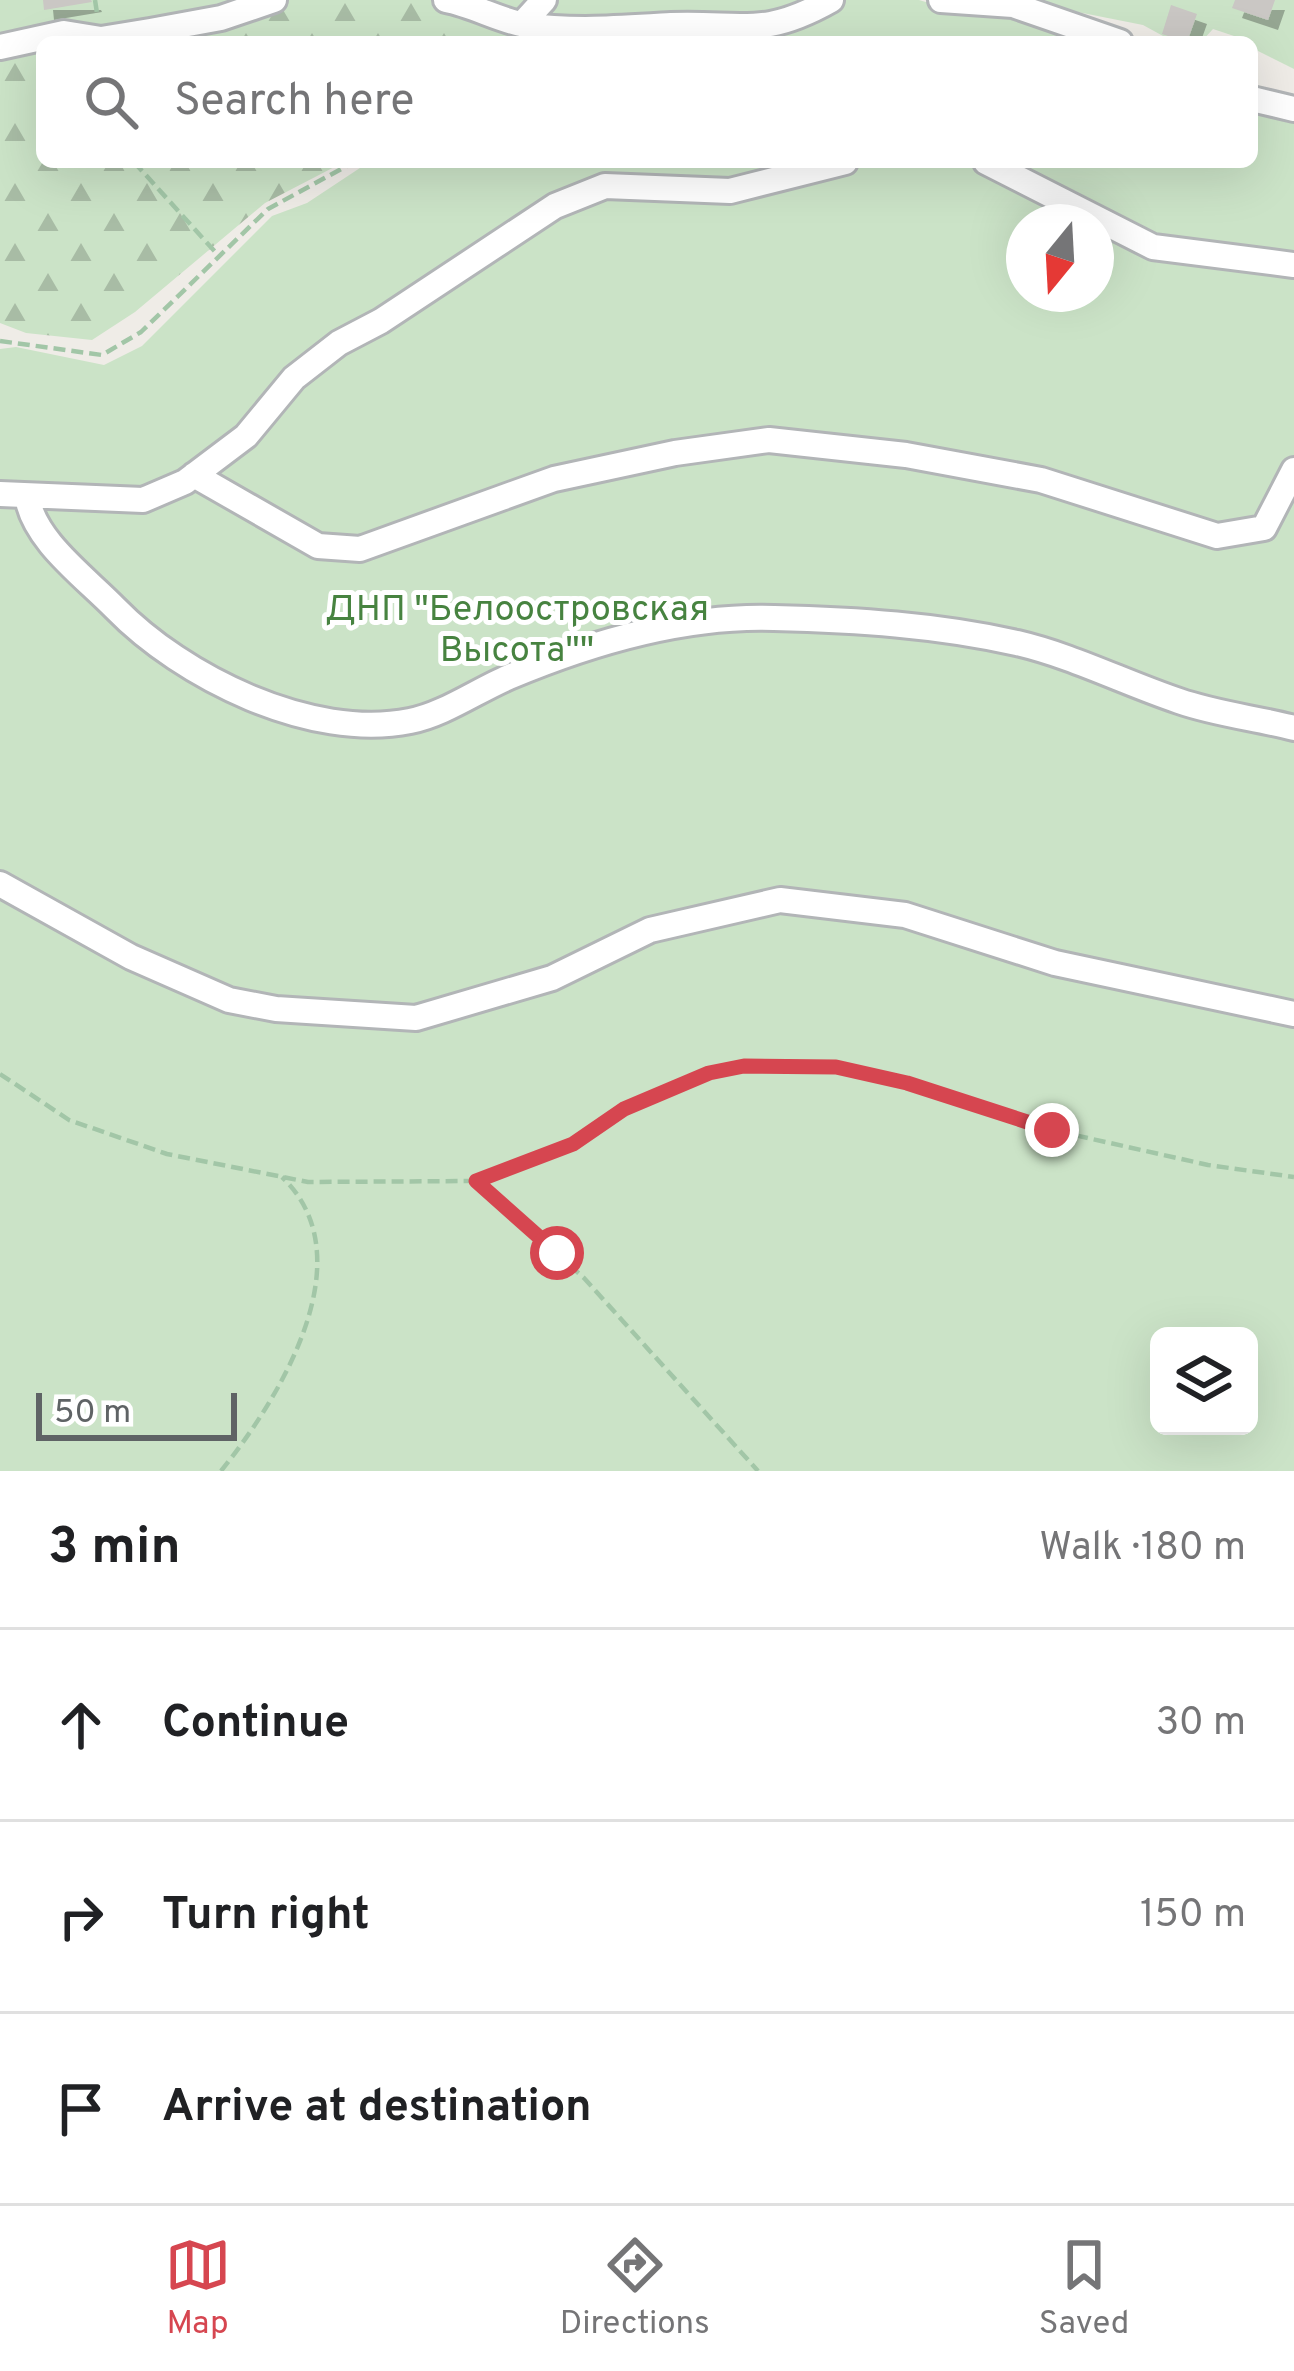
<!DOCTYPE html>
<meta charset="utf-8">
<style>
body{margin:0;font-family:Overpass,sans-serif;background:#f6f6f6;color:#202124}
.controls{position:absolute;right:36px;bottom:36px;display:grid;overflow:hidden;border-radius:18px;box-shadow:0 12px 48px #0002}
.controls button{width:108px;height:108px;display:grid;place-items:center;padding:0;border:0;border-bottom:3px solid #e0e0e0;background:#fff;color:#202124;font:60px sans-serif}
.compass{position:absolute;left:1006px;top:204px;width:108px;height:108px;border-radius:50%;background:#fff;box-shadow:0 12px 48px #0002;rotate:198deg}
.scale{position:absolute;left:36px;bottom:30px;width:201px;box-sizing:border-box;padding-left:12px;border:6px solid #5f6365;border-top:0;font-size:33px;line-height:42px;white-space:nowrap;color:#5f6365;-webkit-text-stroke:9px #fff;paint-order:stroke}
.stop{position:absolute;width:36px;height:36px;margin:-27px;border:9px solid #d64650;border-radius:50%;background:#fff}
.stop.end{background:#d64650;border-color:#fff;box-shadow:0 3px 12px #0008}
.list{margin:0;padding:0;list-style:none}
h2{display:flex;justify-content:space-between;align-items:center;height:156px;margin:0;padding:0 48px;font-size:51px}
h2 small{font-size:39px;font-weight:400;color:#757577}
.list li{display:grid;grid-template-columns:78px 1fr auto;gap:36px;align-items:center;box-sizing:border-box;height:192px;padding:0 48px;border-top:3px solid #e0e0e0}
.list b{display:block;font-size:45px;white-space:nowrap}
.list em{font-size:39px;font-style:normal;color:#757577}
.icon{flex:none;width:66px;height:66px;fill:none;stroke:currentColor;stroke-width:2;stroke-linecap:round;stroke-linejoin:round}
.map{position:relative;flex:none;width:1294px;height:1471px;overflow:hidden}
.search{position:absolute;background:#fff;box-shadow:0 12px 48px #0002;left:36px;right:36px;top:36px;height:132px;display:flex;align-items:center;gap:30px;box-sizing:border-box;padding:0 42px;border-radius:18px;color:#757577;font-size:45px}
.sheet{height:732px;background:#fff}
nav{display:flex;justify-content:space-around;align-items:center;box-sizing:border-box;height:168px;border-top:3px solid #e0e0e0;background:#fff;font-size:33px;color:#757577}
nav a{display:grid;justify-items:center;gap:6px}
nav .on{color:#d64650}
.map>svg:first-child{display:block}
</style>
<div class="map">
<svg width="1294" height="1471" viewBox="0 0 1294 1471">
<defs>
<pattern id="forest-firs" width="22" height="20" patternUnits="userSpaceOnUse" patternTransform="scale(3)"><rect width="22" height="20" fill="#cbe3c7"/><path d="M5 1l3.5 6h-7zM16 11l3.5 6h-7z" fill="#a8bca5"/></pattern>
<filter id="shadow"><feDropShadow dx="10" dy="10" stdDeviation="0" flood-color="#0004"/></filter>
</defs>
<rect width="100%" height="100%" fill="#efece7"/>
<!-- green -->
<path fill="#cbe3c7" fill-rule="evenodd" d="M0,0H274L0,47Z
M446,0H831L802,16L645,31Z
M840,0H919L946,8L1014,10L1110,42H550L562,34L647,36Z
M1017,0H1294V69L1252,48V42L1213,29L1201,42H1174L1143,25Z
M1252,108L1294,116V1471H0V349L16,347L104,365L142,346L272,216L307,203L369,162H1252ZM1024,222H1096V294H1024ZM1159,1336H1249V1426H1159Z"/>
<!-- forest -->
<path fill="url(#forest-firs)" d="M274,0H446L522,24L508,42H42V162H344L265,203L135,312L92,340L26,333L0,323V47Z"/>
<!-- building -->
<path fill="#cac7c4" filter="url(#shadow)" d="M43,0H91L92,2L44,10Z
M1235,0H1275L1268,20L1232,8Z
M1171,5L1197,14L1187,42L1162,34Z"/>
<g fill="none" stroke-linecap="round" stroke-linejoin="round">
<!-- street casing -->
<g stroke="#b2b5b7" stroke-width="30">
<path id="street" d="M446,0C473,5 498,20 525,25C573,32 624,28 671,25C741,22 762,39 831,0
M941,0L1013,5L1120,42
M522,24L544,0
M0,47L64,33L101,39L150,31L221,18L274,0
M1252,99L1294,109
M986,162L1153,247L1294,265
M194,475L318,546L360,549L554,479L675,453L769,440L906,455L1041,480L1217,536L1264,528L1294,470
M0,494L143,500L185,482L246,436L294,378L339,343L381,321L555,206L605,186L730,191L845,162
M27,496C33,540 85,577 115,608C182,677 311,741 410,721C443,715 478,690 509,677C590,643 685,615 774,618C856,620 937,625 1017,643C1073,656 1125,683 1179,701C1216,714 1256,718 1294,728
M0,884L131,957L229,1000L276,1009L416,1018L552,978L650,930L780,900L905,915L1055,963L1294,1014"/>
</g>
<!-- path -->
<path stroke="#a2c6a7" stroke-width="4.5" stroke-dasharray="12 6" stroke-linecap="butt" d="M95,0L97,13
M134,162L218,255
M0,341L102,355L141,332L268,209L354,162
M0,1074L69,1120L167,1154L308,1182L476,1181L573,1144L624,1109L709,1073L744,1066L836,1067L907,1083L1052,1130L1208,1165L1294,1177
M476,1181L584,1278L758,1471
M221,1471C279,1399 367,1258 282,1177"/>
<!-- street -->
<use href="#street" stroke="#fff" stroke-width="24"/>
</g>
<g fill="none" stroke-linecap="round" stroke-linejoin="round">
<!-- route -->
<path stroke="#d64650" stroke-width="15" d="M557,1253L476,1181L573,1144L624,1109L709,1073L744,1066L836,1067L907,1083L1052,1130"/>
</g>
<g text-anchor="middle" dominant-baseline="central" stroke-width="10" stroke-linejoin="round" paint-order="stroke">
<!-- park labels -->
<g font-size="36" fill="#478340" stroke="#fff">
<text x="517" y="611">ДНП "Белоостровская<tspan x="517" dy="41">Высота""</tspan></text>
</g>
</g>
</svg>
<div class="controls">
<button><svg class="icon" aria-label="layers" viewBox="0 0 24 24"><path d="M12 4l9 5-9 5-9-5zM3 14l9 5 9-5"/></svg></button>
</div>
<svg class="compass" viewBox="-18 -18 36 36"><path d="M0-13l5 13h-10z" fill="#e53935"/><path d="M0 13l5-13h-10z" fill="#757577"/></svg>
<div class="scale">50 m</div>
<div class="stop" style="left:557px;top:1253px"></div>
<div class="stop end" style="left:1052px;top:1130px"></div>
<div class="search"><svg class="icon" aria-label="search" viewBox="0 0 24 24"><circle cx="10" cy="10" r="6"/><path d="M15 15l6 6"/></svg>Search here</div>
</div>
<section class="sheet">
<h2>3 min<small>Walk · 180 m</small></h2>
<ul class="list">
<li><svg class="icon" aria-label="ahead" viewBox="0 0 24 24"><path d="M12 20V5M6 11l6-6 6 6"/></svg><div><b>Continue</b></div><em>30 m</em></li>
<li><svg class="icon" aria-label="right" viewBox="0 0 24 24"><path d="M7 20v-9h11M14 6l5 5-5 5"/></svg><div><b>Turn right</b></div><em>150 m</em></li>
<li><svg class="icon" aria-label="arrive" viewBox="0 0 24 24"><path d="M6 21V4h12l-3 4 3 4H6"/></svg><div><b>Arrive at destination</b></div></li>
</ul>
</section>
<nav>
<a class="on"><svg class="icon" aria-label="map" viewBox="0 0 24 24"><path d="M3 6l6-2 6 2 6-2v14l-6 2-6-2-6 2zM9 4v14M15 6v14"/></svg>Map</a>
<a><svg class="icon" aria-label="directions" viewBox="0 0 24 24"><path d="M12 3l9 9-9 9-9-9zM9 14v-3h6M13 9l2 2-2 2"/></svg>Directions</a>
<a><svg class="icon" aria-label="saved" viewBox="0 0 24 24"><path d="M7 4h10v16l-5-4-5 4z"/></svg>Saved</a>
</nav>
